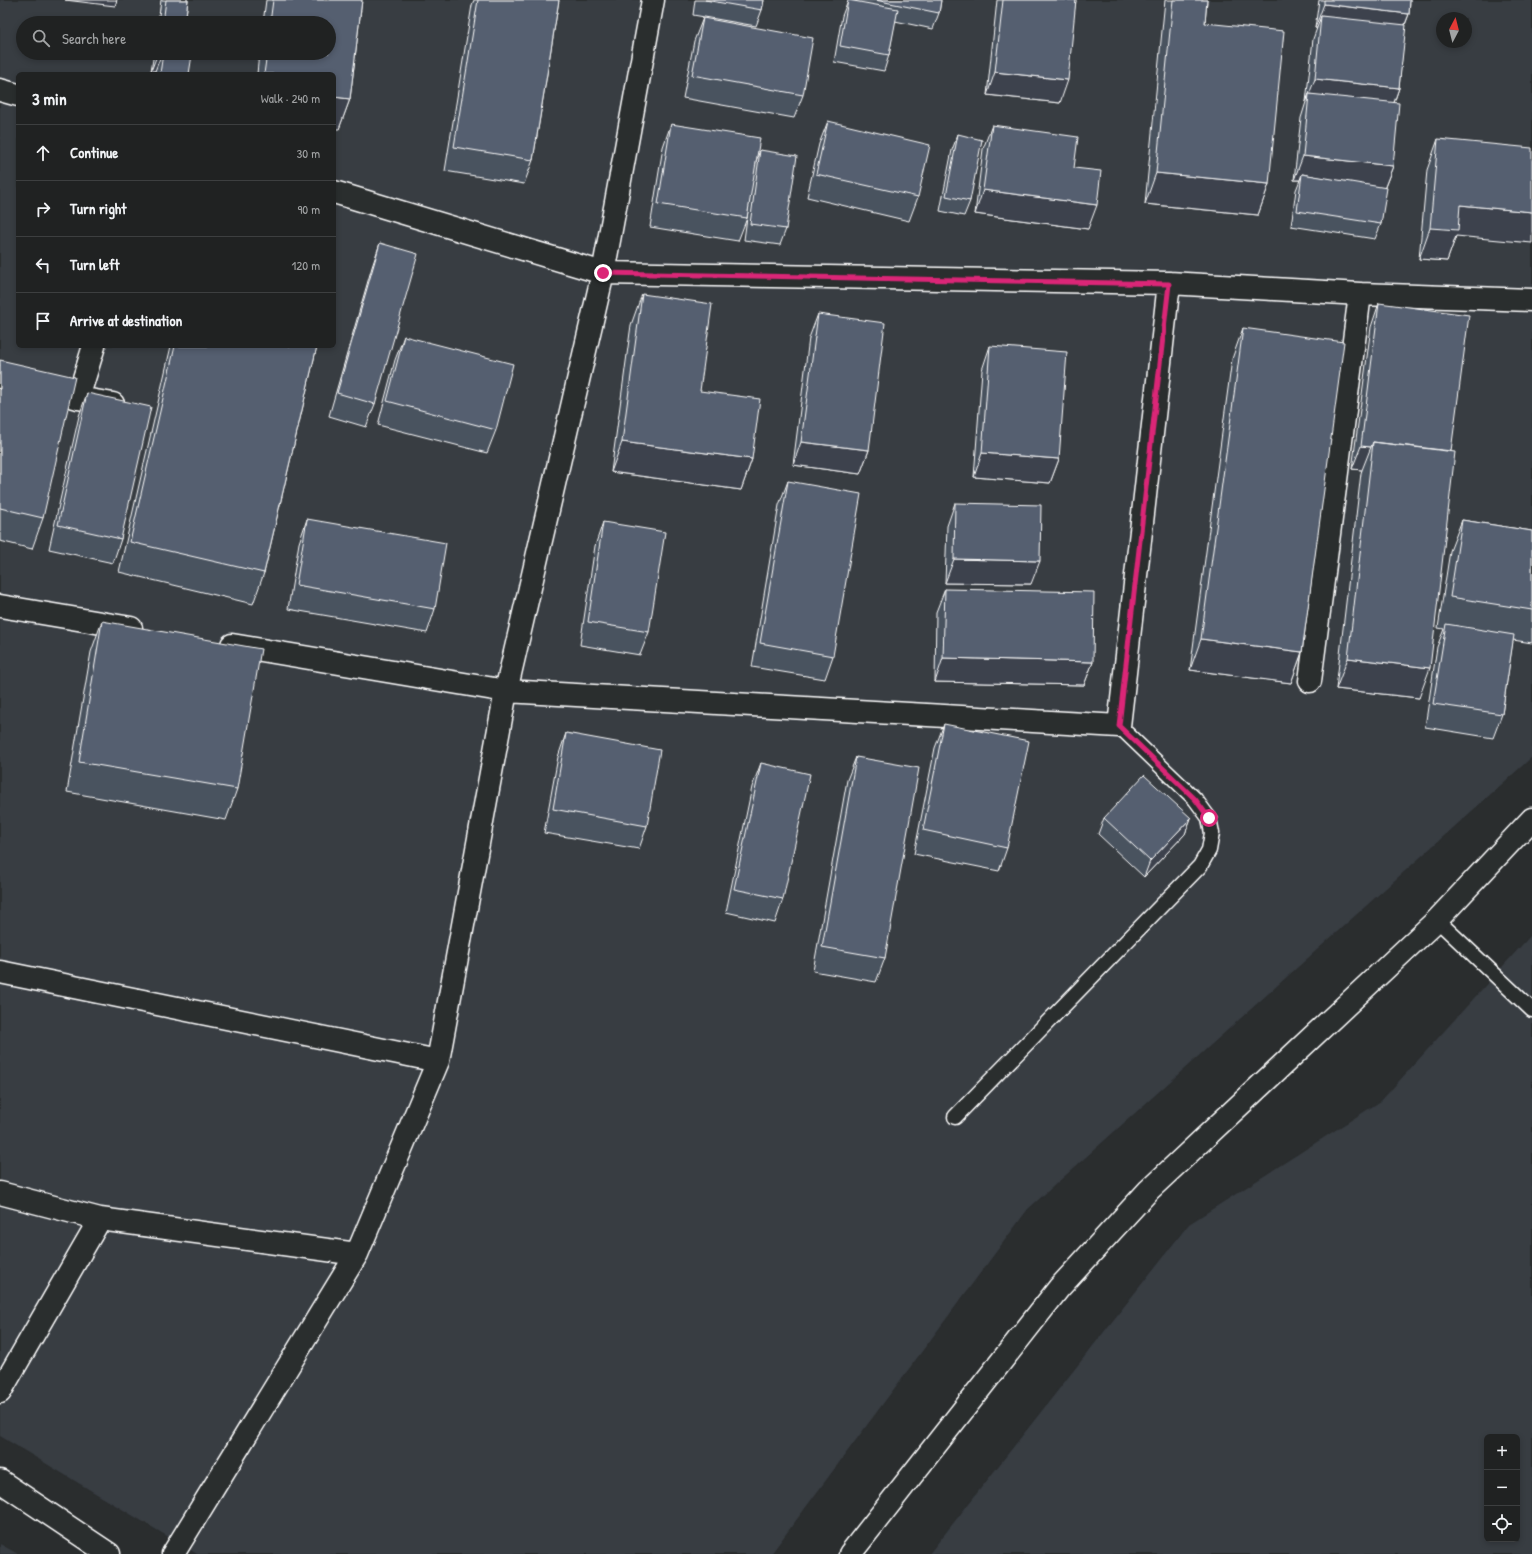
<!DOCTYPE html>
<meta charset="utf-8">
<style>
body{margin:0;font-family:"Patrick Hand",sans-serif;background:#2d2f2f;color:#f1f3f6}
.controls{position:absolute;right:12px;bottom:12px;display:grid;overflow:hidden;border-radius:6px;box-shadow:0 2px 6px #0003}
.controls button{width:36px;height:36px;display:grid;place-items:center;padding:0;border:0;border-bottom:1px solid #3d3f40;background:#202222;color:#f1f3f6;font:20px sans-serif}
.compass{position:absolute;left:1436px;top:12px;width:36px;height:36px;border-radius:50%;background:#202222;box-shadow:0 2px 6px #0003;rotate:7deg}
.stop{position:absolute;width:12px;height:12px;margin:-9px;border:3px solid #db2777;border-radius:50%;background:#fff}
.stop.end{background:#db2777;border-color:#fff;box-shadow:0 1px 4px #0008}
.list{margin:0;padding:0;list-style:none}
h2{display:flex;justify-content:space-between;align-items:center;height:52px;margin:0;padding:0 16px;font-size:17px}
h2 small{font-size:13px;font-weight:400;color:#a2a4a5}
.list li{display:grid;grid-template-columns:26px 1fr auto;gap:12px;align-items:center;box-sizing:border-box;height:56px;padding:0 16px;border-top:1px solid #3d3f40}
.list b{display:block;font-size:15px;white-space:nowrap}
.list em{font-size:13px;font-style:normal;color:#a2a4a5}
.icon{flex:none;width:22px;height:22px;fill:none;stroke:currentColor;stroke-width:2;stroke-linecap:round;stroke-linejoin:round}
.map{position:relative;flex:none;width:1532px;height:1554px;overflow:hidden}
.search{position:absolute;background:#202222;box-shadow:0 2px 6px #0003;left:16px;top:16px;width:320px;height:44px;display:flex;align-items:center;gap:10px;box-sizing:border-box;padding:0 14px;border-radius:22px;color:#a2a4a5;font-size:15px}
.panel{position:absolute;background:#202222;box-shadow:0 2px 6px #0003;left:16px;top:72px;width:320px;height:276px;border-radius:6px}
.map>svg:first-child{display:block}
</style>
<div class="map">
<svg width="1532" height="1554" viewBox="0 0 1532 1554">
<rect width="100%" height="100%" fill="#2a2d2e"/>
<filter id="ink" filterUnits="userSpaceOnUse"><feTurbulence type="fractalNoise" baseFrequency=".025" numOctaves="2"/><feDisplacementMap in="SourceGraphic" scale="8" xChannelSelector="R" yChannelSelector="G"/><feConvolveMatrix kernelMatrix="1 2 1 2 8 2 1 2 1" color-interpolation-filters="sRGB"/></filter>
<g filter="url(#ink)">
<!-- built -->
<path fill="#373c42" fill-rule="evenodd" d="M0,0H1532V757L1028,1209L771,1554H197L0,1436ZM1442,18H1466V42H1442ZM23,23H329V53H23ZM18,74H334V346H18Z
M1532,934V1554H929L1189,1224L1381,1101ZM1487,1437H1517V1539H1487Z
M0,1544L18,1554H0Z"/>
<g fill="none" stroke-linecap="round" stroke-linejoin="round">
<!-- lane casing -->
<g stroke="#fff" stroke-width="17">
<path id="lane" d="M1437,920L1532,1010
M955,1117L1200,866L1209,850L1212,833L1209,818L1195,799L1119,726"/>
</g>
<!-- street casing -->
<g stroke="#fff" stroke-width="25">
<path id="street" d="M0,90L18,95
M334,192L603,273L1169,283L1360,294L1532,300
M0,377L78,398L113,404
M78,398L94,346
M0,606L131,628
M232,645L506,691L1119,726L1169,283
M1310,681L1360,294
M0,972L438,1061
M0,1193L100,1219L357,1254
M0,1392L100,1219
M0,1481L109,1554
M173,1554L357,1254L438,1061L506,691L603,273L653,0"/>
</g>
<!-- secondary casing -->
<g stroke="#fff" stroke-width="25">
<path id="secondary" d="M850,1554L1059,1288L1149,1190L1437,920L1532,819"/>
</g>
<!-- lane -->
<use href="#lane" stroke="#2a2d2e" stroke-width="14"/>
<!-- street -->
<use href="#street" stroke="#2a2d2e" stroke-width="22"/>
<!-- secondary -->
<use href="#secondary" stroke="#2a2d2e" stroke-width="22"/>
</g>
<!-- wall -->
<path fill="#49525f" stroke="#fff" d="M161,0H188L185,23H158Z
M266,0H362L350,99L339,129L334,74H257L259,53H329V23H263Z
M474,0H559L533,160L524,184L445,171L472,5Z
M695,0H764L762,10L756,26L693,15Z
M848,0L851,1V0H941L939,13L933,29L895,21L889,55L884,71L834,62L842,16Z
M997,0H1076L1060,103L987,95Z
M1165,0H1207L1205,23L1269,184L1258,215L1145,204Z
M1319,0H1410L1409,14L1405,25L1399,88L1394,103L1393,166L1385,187L1381,224L1375,239L1291,226L1296,190L1300,180H1294L1301,118L1306,102L1313,39L1317,28H1315Z
M703,18L803,95L794,118L683,98L694,41Z
M154,53H181L189,74H155V71H151Z
M828,121L918,197L909,221L807,197L819,144Z
M671,124L755,164L760,150L786,229L780,245L744,240L750,195L747,218L738,241L650,227L663,147Z
M992,125L1074,168L1088,229L975,214L983,149Z
M958,134L970,201L964,216L940,211L952,150Z
M1438,139L1456,236L1447,261L1419,259L1427,170Z
M380,243L375,404L366,427L329,416L372,267Z
M642,294L700,391L752,459L741,490L611,472L631,325Z
M1379,303L1419,698L1336,689L1361,473L1362,470L1352,469L1371,327Z
M818,314L869,450L860,474L793,465L809,338Z
M1243,328L1302,652L1291,683L1190,670L1232,359Z
M404,336L496,430L487,453L378,425L395,360Z
M171,346H317L264,573L253,604L119,572Z
M990,346L1059,459L1050,483L974,477L982,370Z
M0,360L43,518L32,549L0,541Z
M87,393L121,539L113,563L49,549L79,416Z
M788,481L833,656L825,679L752,667L779,505Z
M955,503L1031,584L945,583L947,526Z
M307,519L435,609L427,633L288,609L299,543Z
M1462,520L1532,531V643L1513,640L1502,714L1493,738L1425,727L1437,647L1444,629L1438,628L1450,551Z
M603,522L649,632L640,655L580,645L595,546Z
M945,589L1093,662L1084,685L935,682L936,612Z
M102,621L237,789L226,820L67,792L91,652Z
M944,724L1007,848L999,871L914,854L935,748Z
M566,733L647,826L639,849L544,833L558,757Z
M856,757L885,958L876,982L813,971L847,780Z
M761,763L783,899L775,923L726,912L752,787Z
M1104,818H1191L1185,834L1144,877L1098,834Z"/>
<!-- shaded-wall -->
<path fill="#3c424e" stroke="#fff" d="M65,0H117L115,6Z
M1324,4L1409,14L1400,37L1321,16L1317,28H1315Z
M158,53H162L155,71H151Z
M995,72L1068,80L1060,103L987,95Z
M1315,79L1399,88L1391,111L1309,94L1306,102Z
M334,97L350,99L339,129H334Z
M1303,156L1393,166L1384,189L1302,174L1300,180H1294Z
M1156,173L1269,184L1258,215L1145,204Z
M983,190L1097,205L1088,229L975,214Z
M1460,205L1532,212V243L1456,236L1447,261L1419,259L1430,228Z
M622,442L752,459L741,490L611,472Z
M801,442L869,450L860,474L793,465Z
M1361,446L1371,447L1362,470L1352,469Z
M982,453L1059,459L1050,483L974,477Z
M954,559L1040,561L1031,584L945,583Z
M1201,639L1302,652L1291,683L1190,670Z
M943,658L1093,662L1084,685L935,682Z
M1348,658L1430,668L1419,698L1336,689Z
M1191,818L1185,834L1144,877L1150,861Z"/>
<!-- building -->
<path fill="#555f6f" stroke="#fff" d="M166,0H188L185,23H163Z
M273,0H362L350,99L334,97V74H264L267,53H329V23H270Z
M478,0H559L533,160L454,147Z
M705,0H764L762,10Z
M848,0L898,9L889,55L840,46Z
M875,0H941L939,13Z
M1003,0H1076L1068,80L995,72Z
M1173,0H1207L1205,23L1284,31L1269,184L1156,173Z
M1324,0H1410L1409,14L1324,4Z
M1321,16L1406,25L1399,88L1315,79Z
M703,18L813,38L803,95L692,75Z
M163,53H181V54L192,55L189,74H160Z
M1309,94L1399,103L1393,166L1303,156Z
M828,121L930,145L918,197L816,174Z
M671,124L760,138L747,218L658,204Z
M992,125L1078,137L1074,168L1101,171L1097,205L983,190Z
M958,134L982,140L970,201L946,196Z
M1438,139L1532,148V212L1460,205L1458,230L1430,228Z
M760,150L797,156L786,229L750,224Z
M1302,174L1387,188L1381,224L1297,211Z
M380,243L418,254L375,404L337,393Z
M642,294L712,304L700,391L760,399L752,459L622,442Z
M1379,303L1469,315L1451,451L1373,442L1371,447L1361,446Z
M818,314L885,323L869,450L801,442Z
M1243,328L1344,342L1302,652L1201,639Z
M404,336L513,364L496,430L387,401Z
M175,346H317L264,573L130,542Z
M990,346L1067,352L1059,459L982,453Z
M0,360L75,377L43,518L0,508Z
M87,393L151,407L121,539L58,525Z
M1373,442L1455,452L1430,668L1348,658Z
M788,481L861,494L833,656L760,643Z
M955,503L1041,505L1040,561L954,559Z
M307,519L446,543L435,609L296,585Z
M1462,520L1532,531V610L1450,597Z
M603,522L665,532L649,632L588,622Z
M945,589L1094,592L1093,662L943,658Z
M102,621L261,649L237,789L79,762Z
M1446,624L1514,635L1502,714L1433,704Z
M944,724L1029,741L1007,848L923,830Z
M566,733L660,750L647,826L553,809Z
M856,757L919,768L885,958L822,947Z
M761,763L810,774L783,899L734,889Z
M1144,775L1191,818L1150,861L1104,818Z"/>
</g>
<g fill="none" stroke-linecap="round" stroke-linejoin="round" filter="url(#ink)">
<!-- route -->
<path stroke="#db2777" stroke-width="5" d="M603,273L1169,284L1119,726L1195,799L1209,818"/>
</g>
</svg>
<div class="controls">
<button>+</button>
<button>−</button>
<button><svg class="icon" aria-label="locate" viewBox="0 0 24 24"><circle cx="12" cy="12" r="6"/><path d="M12 2v4M12 18v4M2 12h4M18 12h4"/></svg></button>
</div>
<svg class="compass" viewBox="-18 -18 36 36"><path d="M0-13l5 13h-10z" fill="#e53935"/><path d="M0 13l5-13h-10z" fill="#a2a4a5"/></svg>
<div class="stop" style="left:1209px;top:818px"></div>
<div class="stop end" style="left:603px;top:273px"></div>
<div class="search"><svg class="icon" aria-label="search" viewBox="0 0 24 24"><circle cx="10" cy="10" r="6"/><path d="M15 15l6 6"/></svg>Search here</div>
<section class="panel">
<h2>3 min<small>Walk · 240 m</small></h2>
<ul class="list">
<li><svg class="icon" aria-label="ahead" viewBox="0 0 24 24"><path d="M12 20V5M6 11l6-6 6 6"/></svg><div><b>Continue</b></div><em>30 m</em></li>
<li><svg class="icon" aria-label="right" viewBox="0 0 24 24"><path d="M7 20v-9h11M14 6l5 5-5 5"/></svg><div><b>Turn right</b></div><em>90 m</em></li>
<li><svg class="icon" aria-label="left" viewBox="0 0 24 24"><path d="M17 20v-9H6M10 6l-5 5 5 5"/></svg><div><b>Turn left</b></div><em>120 m</em></li>
<li><svg class="icon" aria-label="arrive" viewBox="0 0 24 24"><path d="M6 21V4h12l-3 4 3 4H6"/></svg><div><b>Arrive at destination</b></div></li>
</ul>
</section>
</div>
